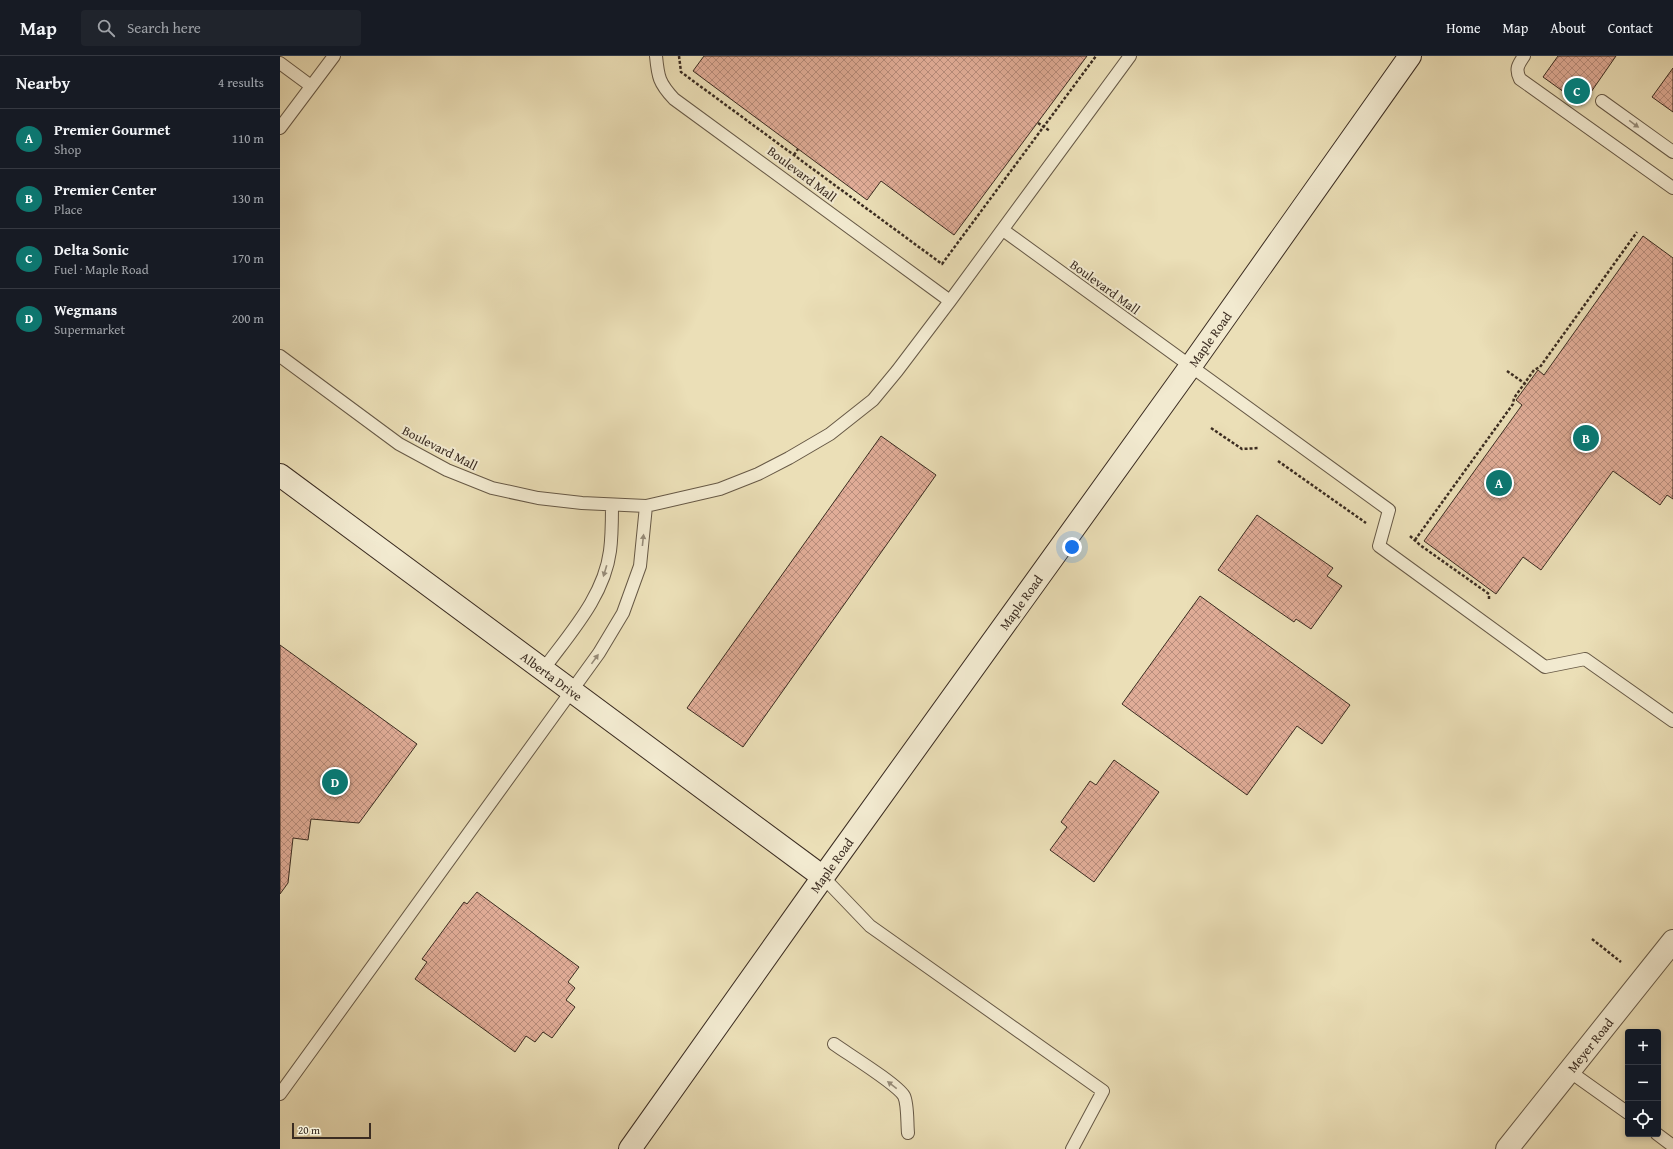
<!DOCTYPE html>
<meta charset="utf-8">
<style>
body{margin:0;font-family:"Gentium Book Plus",serif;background:#20242c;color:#f1f3f6}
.controls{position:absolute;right:12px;bottom:12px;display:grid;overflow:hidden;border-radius:4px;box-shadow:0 2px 6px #0003}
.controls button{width:36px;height:36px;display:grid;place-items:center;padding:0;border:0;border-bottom:1px solid #363941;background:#171b24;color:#f1f3f6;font:20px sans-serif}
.scale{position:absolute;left:12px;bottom:10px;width:79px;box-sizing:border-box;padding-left:4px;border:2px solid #3b2c21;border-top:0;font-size:11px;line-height:14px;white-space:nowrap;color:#3b2c21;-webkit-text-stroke:3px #f2ead0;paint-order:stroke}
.you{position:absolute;left:792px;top:491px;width:14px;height:14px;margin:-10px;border:3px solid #fff;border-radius:50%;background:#1a73e8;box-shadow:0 0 0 6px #1a73e833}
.badge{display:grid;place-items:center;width:26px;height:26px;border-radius:50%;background:#0f766e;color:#fff;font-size:13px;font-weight:700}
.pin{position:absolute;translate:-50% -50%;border:2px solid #fff;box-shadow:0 1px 4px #0006}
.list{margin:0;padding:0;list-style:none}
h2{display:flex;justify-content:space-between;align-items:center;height:52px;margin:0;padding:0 16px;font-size:17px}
h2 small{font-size:13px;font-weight:400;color:#9ea1a6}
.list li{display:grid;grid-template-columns:26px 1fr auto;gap:12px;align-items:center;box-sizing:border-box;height:60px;padding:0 16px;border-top:1px solid #363941}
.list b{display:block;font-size:15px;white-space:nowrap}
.list p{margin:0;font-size:13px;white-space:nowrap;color:#9ea1a6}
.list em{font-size:13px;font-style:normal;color:#9ea1a6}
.icon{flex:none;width:22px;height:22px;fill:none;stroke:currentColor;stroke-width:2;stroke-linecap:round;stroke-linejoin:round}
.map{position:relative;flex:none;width:1393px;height:1093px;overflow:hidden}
header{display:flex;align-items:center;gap:24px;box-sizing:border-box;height:56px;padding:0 20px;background:#171b24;border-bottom:1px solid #363941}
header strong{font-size:19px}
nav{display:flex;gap:22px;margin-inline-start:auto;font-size:14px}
.search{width:280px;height:36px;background:#20242c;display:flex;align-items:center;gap:10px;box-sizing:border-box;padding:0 14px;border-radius:4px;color:#9ea1a6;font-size:15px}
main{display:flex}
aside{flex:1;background:#171b24}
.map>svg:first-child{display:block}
</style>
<header>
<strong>Map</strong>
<div class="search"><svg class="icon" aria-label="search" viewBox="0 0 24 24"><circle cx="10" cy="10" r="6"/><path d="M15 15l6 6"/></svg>Search here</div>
<nav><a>Home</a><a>Map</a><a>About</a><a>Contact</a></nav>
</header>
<main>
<aside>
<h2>Nearby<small>4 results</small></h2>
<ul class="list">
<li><span class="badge">A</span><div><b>Premier Gourmet</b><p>Shop</p></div><em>110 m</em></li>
<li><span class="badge">B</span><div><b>Premier Center</b><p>Place</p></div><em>130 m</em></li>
<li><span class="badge">C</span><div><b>Delta Sonic</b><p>Fuel · Maple Road</p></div><em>170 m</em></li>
<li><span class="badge">D</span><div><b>Wegmans</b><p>Supermarket</p></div><em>200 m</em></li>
</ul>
</aside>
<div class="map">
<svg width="1393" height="1093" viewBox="0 0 1393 1093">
<defs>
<pattern id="building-cross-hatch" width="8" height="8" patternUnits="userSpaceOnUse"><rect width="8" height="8" fill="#e1ad98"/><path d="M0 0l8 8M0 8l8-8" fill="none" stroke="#b88d7c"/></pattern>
</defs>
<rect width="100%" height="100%" fill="#ebdfb7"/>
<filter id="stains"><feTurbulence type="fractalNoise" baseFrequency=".005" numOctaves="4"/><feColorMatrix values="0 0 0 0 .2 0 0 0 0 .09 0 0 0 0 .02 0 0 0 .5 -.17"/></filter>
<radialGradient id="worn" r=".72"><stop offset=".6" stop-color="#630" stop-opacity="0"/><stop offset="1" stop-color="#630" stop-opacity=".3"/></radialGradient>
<!-- building -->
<path fill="url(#building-cross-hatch)" stroke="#3b2c21" d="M424,0H807L674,179L601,125L587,144L413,15Z
M1278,0H1336L1302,49L1263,21Z
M1393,12V56L1372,41Z
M1363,180L1393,202V443L1387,439L1380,449L1333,415L1261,514L1243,501L1216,538L1144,485L1242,349L1236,344L1258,314L1264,319Z
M601,380L656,419L463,691L407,652Z
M977,459L1053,512L1047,520L1062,530L1031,573L1016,563L1014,566L938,514Z
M920,540L1070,649L1042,688L1017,670L967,739L842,648Z
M0,589L137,688L79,767L31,763L28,784L13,782L8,827L0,838Z
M834,704L879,736L814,826L770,794L787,771L781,766L810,725L816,729Z
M197,836L299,911L288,926L295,932L286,944L295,951L272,982L263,976L255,986L246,980L235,996L135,923L147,906L142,903L184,846L187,848Z"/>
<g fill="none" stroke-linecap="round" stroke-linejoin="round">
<!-- lane casing -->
<g stroke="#675946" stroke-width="14">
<path id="lane" d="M376,0C378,21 379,27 394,43L670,245
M1244,0C1238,9 1235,13 1240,23L1393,132
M0,7L31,30
M1322,45L1393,96
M0,72L54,0
M723,174L1109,454L1099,490L1265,611L1305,603L1393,665
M0,300L119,388L167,414L212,432L258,442L302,447L366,450L440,433L478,418L509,402L550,378L593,344L617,315L670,245L850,0
M263,614C289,578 324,541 330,495C332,480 332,464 332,449
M543,821L590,870L823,1035L792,1093
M554,988C568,998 617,1028 624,1040C628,1048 627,1067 628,1077
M1289,1015L1348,1057
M0,1038L319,597L343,557L360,510L366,450
M1377,1078L1393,1090"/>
</g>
<!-- street casing -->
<g stroke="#675946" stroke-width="24">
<g id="street">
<path id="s1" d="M1227,1093L1393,885"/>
</g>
</g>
<!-- secondary casing -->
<g stroke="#3b2c21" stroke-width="24">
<g id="secondary">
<path id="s2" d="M0,419L543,821"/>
<path id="s3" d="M350,1093L543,821L910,311L1130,0"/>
</g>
</g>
<!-- path -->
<path stroke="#3b2c21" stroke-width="2.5" stroke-dasharray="3 2" stroke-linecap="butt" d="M399,0L401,16L662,208L816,0
M758,67L770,75
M514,99L518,93
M1227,315L1247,329
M931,372L962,393L979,392
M998,405L1086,467
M1130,480L1140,489L1209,538V543
M1135,484L1233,348L1234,342L1254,314L1260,311L1357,176
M1312,883L1341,906"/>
<!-- lane -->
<use href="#lane" stroke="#f2ead0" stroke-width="12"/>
<!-- street -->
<use href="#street" stroke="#f2ead0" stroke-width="22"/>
<!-- secondary -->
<use href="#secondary" stroke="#f2ead0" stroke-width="22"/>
</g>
<!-- one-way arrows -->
<defs><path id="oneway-solid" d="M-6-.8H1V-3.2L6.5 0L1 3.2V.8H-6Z"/></defs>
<g fill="#968b78">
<use href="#oneway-solid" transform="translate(1354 68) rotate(36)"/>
<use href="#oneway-solid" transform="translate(363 484) rotate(-84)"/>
<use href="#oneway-solid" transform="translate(325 515) rotate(107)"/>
<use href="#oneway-solid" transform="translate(315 603) rotate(-54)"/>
<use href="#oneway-solid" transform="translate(612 1029) rotate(-142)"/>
</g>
<g text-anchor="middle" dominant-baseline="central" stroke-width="4" stroke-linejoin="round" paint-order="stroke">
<!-- street labels -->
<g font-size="13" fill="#3b2c21" stroke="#f2ead0">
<text transform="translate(522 118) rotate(37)">Boulevard Mall</text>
<text transform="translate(825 231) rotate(36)">Boulevard Mall</text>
<text stroke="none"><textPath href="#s3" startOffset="996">Maple Road</textPath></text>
<text transform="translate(160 392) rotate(27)">Boulevard Mall</text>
<text stroke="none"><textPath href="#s3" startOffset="672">Maple Road</textPath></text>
<text stroke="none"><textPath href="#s2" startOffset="338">Alberta Drive</textPath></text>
<text stroke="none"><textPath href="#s3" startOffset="348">Maple Road</textPath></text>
<text stroke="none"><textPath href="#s1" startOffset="133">Meyer Road</textPath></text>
</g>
</g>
<rect width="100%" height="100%" filter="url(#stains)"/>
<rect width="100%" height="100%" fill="url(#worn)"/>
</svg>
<div class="controls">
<button>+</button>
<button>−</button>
<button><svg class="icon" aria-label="locate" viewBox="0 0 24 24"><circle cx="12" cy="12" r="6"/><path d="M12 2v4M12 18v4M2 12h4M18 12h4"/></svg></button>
</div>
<div class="scale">20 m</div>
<div class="you"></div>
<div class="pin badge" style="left:1219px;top:427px">A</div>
<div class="pin badge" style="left:1306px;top:382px">B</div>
<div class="pin badge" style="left:1297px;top:35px">C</div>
<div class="pin badge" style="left:55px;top:726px">D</div>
</div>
</main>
